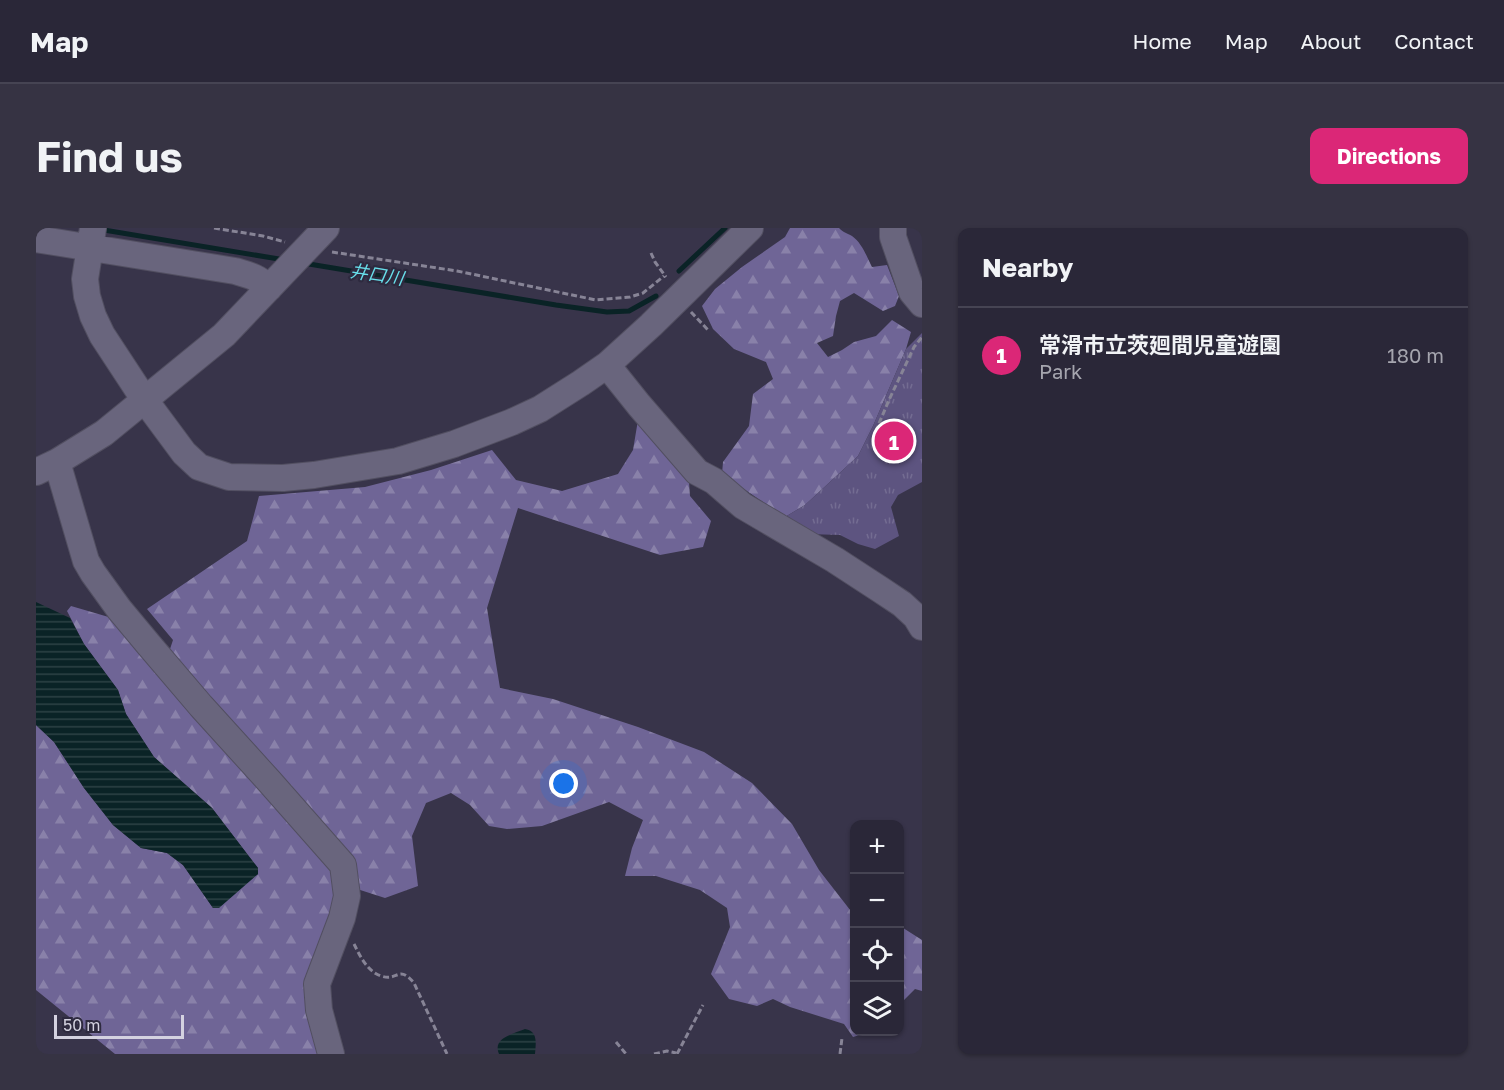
<!DOCTYPE html>
<meta charset="utf-8">
<style>
body{margin:0;font-family:"Golos Text","Noto Sans JP",sans-serif;background:#363343;color:#f1f3f6}
.controls{position:absolute;right:18px;bottom:18px;display:grid;overflow:hidden;border-radius:12px;box-shadow:0 2px 4px #0004}
.controls button{width:54px;height:54px;display:grid;place-items:center;padding:0;border:0;border-bottom:2px solid #464453;background:#2a2738;color:#f1f3f6;font:30px sans-serif}
.scale{position:absolute;left:18px;bottom:15px;width:130px;box-sizing:border-box;padding-left:6px;border:3px solid #d4d2e0;border-top:0;font-size:16px;line-height:21px;white-space:nowrap;color:#d4d2e0;-webkit-text-stroke:4px #2e2a3f;paint-order:stroke}
.you{position:absolute;left:528px;top:556px;width:21px;height:21px;margin:-15px;border:4px solid #fff;border-radius:50%;background:#1a73e8;box-shadow:0 0 0 9px #1a73e833}
.badge{display:grid;place-items:center;width:39px;height:39px;border-radius:50%;background:#db2777;color:#fff;font-size:20px;font-weight:700}
.pin{position:absolute;translate:-50% -50%;border:3px solid #fff;box-shadow:0 2px 6px #0006}
.list{margin:0;padding:0;list-style:none}
h2{display:flex;justify-content:space-between;align-items:center;height:78px;margin:0;padding:0 24px;font-size:26px}
h2 small{font-size:20px;font-weight:400;color:#a5a5ae}
.list li{display:grid;grid-template-columns:39px 1fr auto;gap:18px;align-items:center;box-sizing:border-box;height:96px;padding:0 24px;border-top:2px solid #464453}
.list b{display:block;font-size:22px;white-space:nowrap}
.list p{margin:0;font-size:20px;white-space:nowrap;color:#a5a5ae}
.list em{font-size:20px;font-style:normal;color:#a5a5ae}
.icon{flex:none;width:33px;height:33px;fill:none;stroke:currentColor;stroke-width:2;stroke-linecap:round;stroke-linejoin:round}
.map{position:relative;flex:none;width:886px;height:826px;overflow:hidden;border-radius:12px}
header{display:flex;align-items:center;gap:36px;box-sizing:border-box;height:84px;padding:0 30px;background:#2a2738;border-bottom:2px solid #464453}
header strong{font-size:28px}
nav{display:flex;gap:33px;margin-inline-start:auto;font-size:21px}
.intro{display:flex;align-items:center;justify-content:space-between;box-sizing:border-box;height:144px;padding:0 36px}
h1{margin:0;font-size:42px}
.button{padding:15px 27px;border-radius:12px;background:#db2777;color:#fff;font-size:21px;font-weight:700}
main{display:flex;gap:36px;padding:0 36px}
aside{flex:1;background:#2a2738;border-radius:12px;box-shadow:0 2px 4px #0004}
.map>svg:first-child{display:block}
</style>
<header>
<strong>Map</strong>
<nav><a>Home</a><a>Map</a><a>About</a><a>Contact</a></nav>
</header>
<div class="intro"><h1>Find us</h1><a class="button">Directions</a></div>
<main>
<div class="map">
<svg width="886" height="826" viewBox="0 0 886 826">
<defs>
<pattern id="forest-firs" width="22" height="20" patternUnits="userSpaceOnUse" patternTransform="scale(1.5)"><rect width="22" height="20" fill="#6f6596"/><path d="M5 1l3.5 6h-7zM16 11l3.5 6h-7z" fill="#8981a9"/></pattern>
<pattern id="park-tufts" width="24" height="20" patternUnits="userSpaceOnUse" patternTransform="scale(1.5)"><rect width="24" height="20" fill="#5d5480"/><path d="M3 7l-1-3M5 7V3M7 7l1-3M15 17l-1-3M17 17v-4M19 17l1-3" fill="none" stroke="#736c92"/></pattern>
<pattern id="water-rules" width="6" height="5" patternUnits="userSpaceOnUse" patternTransform="scale(1.5)"><rect width="6" height="5" fill="#0a2326"/><path d="M0 2.5h6" fill="none" stroke="#2d4245"/></pattern>
</defs>
<rect width="100%" height="100%" fill="#38344a"/>
<!-- forest -->
<path fill="url(#forest-firs)" d="M754,0H803C808,5 811,5 816,8C826,15 831,29 836,39L851,37L863,68L859,78L847,83L818,65L804,73L800,88L797,108L781,115L792,129L806,122L818,114L840,108L856,92L875,104L870,121L837,198L822,228L769,277L749,289L686,246L687,234L713,198L717,166L737,151L730,134L698,121L677,101L666,78L679,61L706,39L749,9Z
M602,192L653,254L654,268L675,293L667,319L624,327L482,280L451,380L464,460L517,471L602,499L668,524L716,555L756,596L783,642L818,687V804H835H834L817,809L808,796L754,779L737,771L721,778L693,771L675,746L694,699L691,680L664,662L620,648H589L596,620L607,592L573,574L506,598L471,601L453,598L434,577L415,565L390,575L376,608L382,658L349,670L318,660L132,427L137,412L111,381L211,313L223,268L329,259L395,242L456,222L480,252L526,263L582,246L597,222Z
M35,378L76,390L298,636L299,690L286,826H79L0,762V497L18,514L48,560L77,597L105,620L131,625L147,637L177,680L222,646V640L176,580L118,529L90,486L82,462L48,416L31,383Z
M864,698L886,712V763L879,761L864,776Z"/>
<!-- park -->
<path fill="url(#park-tufts)" d="M886,105V254L862,267L855,279L863,308L839,321L822,316L804,307L772,306L749,289L769,277L822,228L837,198L870,121Z"/>
<!-- water -->
<path fill="url(#water-rules)" d="M0,374L34,390L48,416L82,462L90,486L118,529L176,580L222,640V646L183,680H177L147,637L131,625L105,620L77,597L48,560L18,514L0,497Z
M489,801C502,803 500,815 499,826H463C456,810 477,806 489,801Z"/>
<g fill="none" stroke-linecap="round" stroke-linejoin="round">
<!-- stream -->
<path stroke="#0a2326" stroke-width="5" d="M62,1L249,32
M267,35L520,77L571,84L593,83L620,68
M643,43L689,0"/>
<!-- minor casing -->
<g stroke="#524f61" stroke-width="28">
<path id="minor" d="M57,0L49,51L51,68L57,88L66,107L108,171L148,225L163,239L193,249L247,250L278,247L362,233L418,216L476,194L504,181L545,155L571,137L615,97L714,0
M857,0V9L876,64L886,76
M0,11L199,43C213,47 222,49 233,60
M571,137L603,177L661,244L678,253L707,278L799,332L845,362L866,376L880,389L886,399
M21,234L50,333L57,345L83,381L113,417L165,478L233,553L307,637L311,668L306,690L281,756L283,782L295,826
M0,244L21,234L68,205L188,107L290,0"/>
</g>
<!-- path -->
<path stroke="#878496" stroke-width="3" stroke-dasharray="6 3" stroke-linecap="butt" d="M178,0L227,8L249,14
M296,24L421,43L560,72L594,69L607,65L628,48
M615,25L619,34L630,49
M655,84L673,103
M836,212L853,172L878,119L886,109
M318,716C324,728 331,743 345,748C362,754 362,736 378,755L411,826
M580,814L590,826
M618,826L631,823L640,825
M641,826L667,777
M804,826L806,810"/>
<!-- minor -->
<use href="#minor" stroke="#69657d" stroke-width="26"/>
</g>
<g text-anchor="middle" dominant-baseline="central" stroke-width="4.5" stroke-linejoin="round" paint-order="stroke">
<!-- water labels -->
<g font-size="18" font-style="italic" fill="#68deea" stroke="#2e2a3f">
<text transform="translate(341 46) rotate(9)">井口川</text>
</g>
</g>
</svg>
<div class="controls">
<button>+</button>
<button>−</button>
<button><svg class="icon" aria-label="locate" viewBox="0 0 24 24"><circle cx="12" cy="12" r="6"/><path d="M12 2v4M12 18v4M2 12h4M18 12h4"/></svg></button>
<button><svg class="icon" aria-label="layers" viewBox="0 0 24 24"><path d="M12 4l9 5-9 5-9-5zM3 14l9 5 9-5"/></svg></button>
</div>
<div class="scale">50 m</div>
<div class="you"></div>
<div class="pin badge" style="left:858px;top:213px">1</div>
</div>
<aside>
<h2>Nearby<small></small></h2>
<ul class="list">
<li><span class="badge">1</span><div><b>常滑市立茨廻間児童遊園</b><p>Park</p></div><em>180 m</em></li>
</ul>
</aside>
</main>
